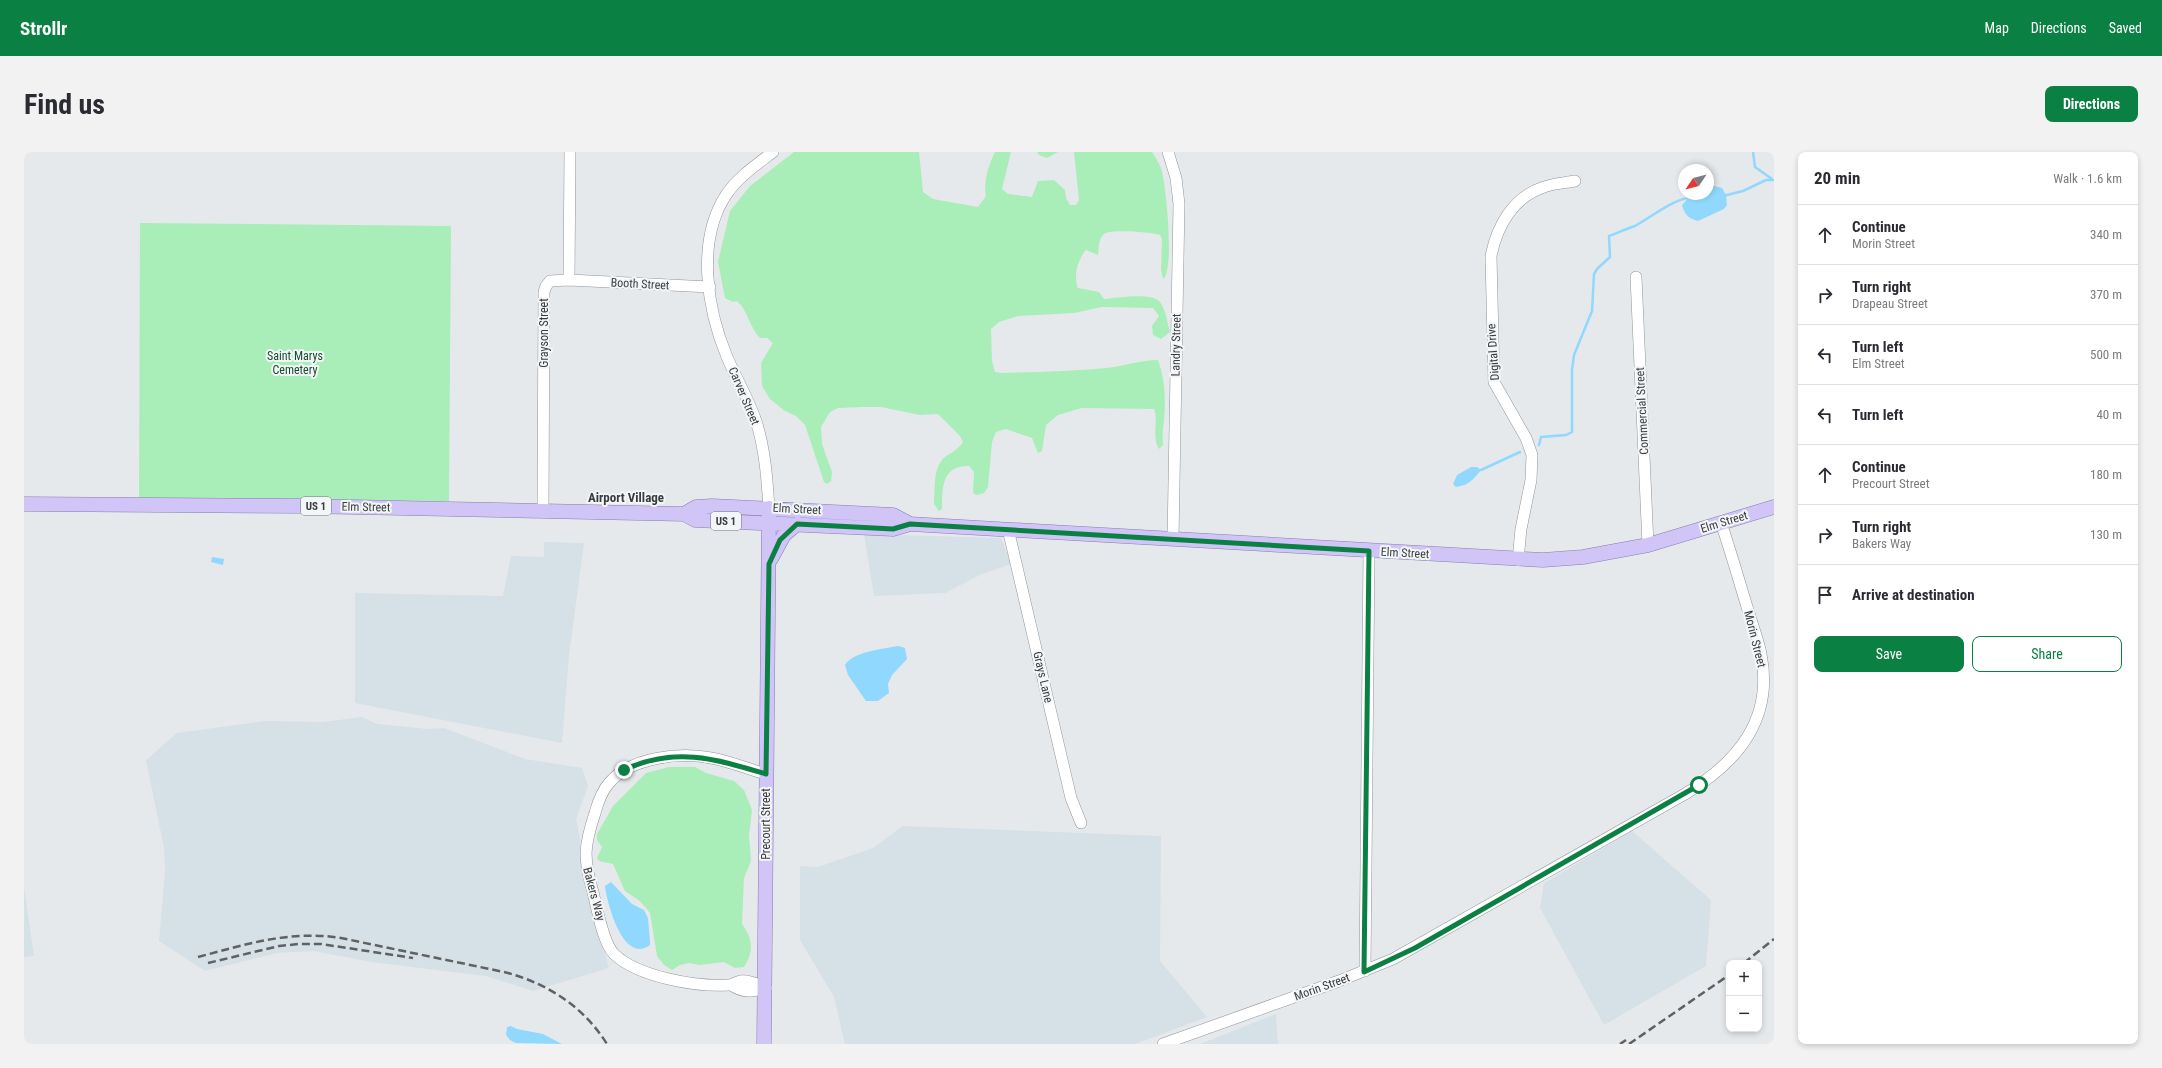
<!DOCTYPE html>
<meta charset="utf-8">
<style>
body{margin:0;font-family:"Roboto Condensed",sans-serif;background:#f2f2f3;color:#2b2b33}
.controls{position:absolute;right:12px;bottom:12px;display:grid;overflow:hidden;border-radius:8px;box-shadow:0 2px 6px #0003}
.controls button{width:36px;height:36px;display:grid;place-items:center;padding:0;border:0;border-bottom:1px solid #e1e1e2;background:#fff;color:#2b2b33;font:20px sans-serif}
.compass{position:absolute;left:1654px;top:12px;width:36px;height:36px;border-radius:50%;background:#fff;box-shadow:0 2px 6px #0003;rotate:235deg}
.stop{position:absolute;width:12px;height:12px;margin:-9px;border:3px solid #0b8043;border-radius:50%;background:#fff}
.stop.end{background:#0b8043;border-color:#fff;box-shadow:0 1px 4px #0008}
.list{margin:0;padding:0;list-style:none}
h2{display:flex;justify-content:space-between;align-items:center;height:52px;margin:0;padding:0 16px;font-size:17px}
h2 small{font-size:13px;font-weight:400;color:#7c7c81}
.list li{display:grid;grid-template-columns:26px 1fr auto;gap:12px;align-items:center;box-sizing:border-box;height:60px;padding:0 16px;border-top:1px solid #e1e1e2}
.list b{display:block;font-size:15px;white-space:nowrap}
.list p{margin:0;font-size:13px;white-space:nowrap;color:#7c7c81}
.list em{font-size:13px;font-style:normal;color:#7c7c81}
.actions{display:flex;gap:8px;padding:12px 16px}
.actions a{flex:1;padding:9px 0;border:1px solid #0b8043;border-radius:8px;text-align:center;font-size:14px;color:#0b8043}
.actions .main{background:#0b8043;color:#fff}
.icon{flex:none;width:22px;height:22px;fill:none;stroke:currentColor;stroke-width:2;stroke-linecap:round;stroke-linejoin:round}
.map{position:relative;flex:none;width:1750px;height:892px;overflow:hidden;border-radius:8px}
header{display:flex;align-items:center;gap:24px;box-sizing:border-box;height:56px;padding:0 20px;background:#0b8043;color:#fff}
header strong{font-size:19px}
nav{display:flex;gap:22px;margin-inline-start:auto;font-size:14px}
.intro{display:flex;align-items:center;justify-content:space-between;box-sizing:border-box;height:96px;padding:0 24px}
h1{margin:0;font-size:28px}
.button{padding:10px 18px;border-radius:8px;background:#0b8043;color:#fff;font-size:14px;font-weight:700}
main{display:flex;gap:24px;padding:0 24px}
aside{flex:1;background:#fff;border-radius:8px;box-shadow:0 2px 6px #0003}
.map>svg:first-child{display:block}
</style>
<header>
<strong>Strollr</strong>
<nav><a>Map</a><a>Directions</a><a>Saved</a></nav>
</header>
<div class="intro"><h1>Find us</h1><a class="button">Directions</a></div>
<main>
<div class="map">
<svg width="1750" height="892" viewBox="0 0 1750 892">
<rect width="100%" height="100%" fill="#e6e9eb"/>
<!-- built -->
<path fill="#d6e0e7" d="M840,382L977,386L987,412L958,422L921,441L850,444Z
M520,390L560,391L545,503L538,591L331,551V441L479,444L487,404L520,405Z
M338,565L353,572L404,577L420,576L501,607L558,616L564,634L552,667L556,686V704L585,816L509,839L462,824L347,810L290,799L253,801L181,819L135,789L141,719L140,696L122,608L153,581L241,569L299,570Z
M879,674L1137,684L1136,809L1183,865L1111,892H821L810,845L776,788V714L794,715L849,696Z
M1608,679L1687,748L1682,814L1580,873L1516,756L1520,731Z
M0,735L10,804L0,805Z
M1252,862L1254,892H1176Z"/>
<!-- green -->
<path fill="#a9edb9" d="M770,0H895L899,40L909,47L954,55L962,44C959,30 965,12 971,0H987L978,37L984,42L1008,45L1014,29L1030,28L1041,38L1042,46L1046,53H1052L1055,48L1050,0H1128C1131,5 1135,11 1137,16C1142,31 1151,119 1139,127L1137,117L1138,87L1136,83C1127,80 1086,77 1080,82C1074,87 1075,96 1074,103L1062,98C1054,107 1049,124 1054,136L1075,140L1080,147C1093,146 1128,140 1136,150C1142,158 1143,170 1146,180L1137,187L1129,183L1128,174L1135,164L1129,156L1078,155L1050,161L994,164L975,170L967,177L968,209L971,220L979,221C1014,220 1049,219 1083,216C1100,214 1118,208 1134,208C1141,227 1142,249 1140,268C1139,278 1138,284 1139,293L1135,297C1127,284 1135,270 1130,257L1058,256L1034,263L1022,273L1018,299L1014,301L1008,286L982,277L972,280L968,290L964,335L960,341L953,343L949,341L950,320L945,314C918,313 918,336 918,357L915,359L910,352C911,339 909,319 918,308C922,302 932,301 939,290L936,284L914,262L896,263L857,255H839L814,256L806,260L797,275L798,292L808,320L807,329L803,332L800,330L781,273L772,264L761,259L746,247L738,234L737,211L749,191L743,186H736C724,173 725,160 713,149L709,150L701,146L694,110L706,59L726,34Z
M1013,0H1034L1023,6L1015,3Z
M116,71L427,74L425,349L115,347Z
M645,615H671L682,621L710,629L720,638L728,658L725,683L727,709L720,726L718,772C729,787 730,800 720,815L711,816L700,810L675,813L665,811L656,813L648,818L640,813L633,804L626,761L616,749L601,739L589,712L575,709L573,706L578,695L573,688V682L589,654L622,621Z"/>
<!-- water -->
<path fill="#90d8fd" d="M1687,33L1698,36L1702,43L1703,53L1700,57L1674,69C1665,67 1660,62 1658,53L1668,42H1684V34Z
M1447,315H1453L1457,318C1449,328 1445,333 1432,335L1429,332L1433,323Z
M188,405L200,407L199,413L187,410Z
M874,494L881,496L883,507L868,523L864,532L865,541L854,549H842L824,523L821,513C830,499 859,497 874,494Z
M587,730L608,752L620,758L624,766L626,789V793C599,813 583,751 581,734Z
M487,874L493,877L519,882L538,892L492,891L486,888L482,883L483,875Z"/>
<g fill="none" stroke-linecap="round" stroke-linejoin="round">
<!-- stream -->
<path stroke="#90d8fd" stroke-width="2.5" d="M1729,0L1731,15L1748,27
M1699,44L1719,39L1742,28H1749
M1515,293L1517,285L1542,283L1548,280V218L1550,203L1568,159L1570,122L1573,117L1586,105L1585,84C1593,81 1602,77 1611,74C1624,67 1654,44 1667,46
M1457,318L1496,300"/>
<!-- minor casing -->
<g stroke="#929597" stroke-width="12">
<path id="minor" d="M1144,0L1152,26L1155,52L1149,387
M1612,125L1624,393
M545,128L686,135
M745,356C743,326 741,297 732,269C724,246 712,226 703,205C683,157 672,89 702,43C714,25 732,13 749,0
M519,359L520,140L522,134L526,129L545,128L546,0
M984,377L1039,612L1047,646L1057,671
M1494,408L1497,377L1507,328L1508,303L1502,286L1470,230L1467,104C1473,74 1489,45 1520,35C1530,31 1541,31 1551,29
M1341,819L1345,399
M707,833C719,841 728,840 742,836
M742,836C734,832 725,828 716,829C712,830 709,833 705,833C672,835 614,825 590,802C579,791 573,756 569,740C559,706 560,694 571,661C574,650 578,639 585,631C607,605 656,600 687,606C705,609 724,617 742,622
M1139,892L1315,829L1369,807L1661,642C1714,610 1750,567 1737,502C1734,487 1728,472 1724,458C1715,429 1707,400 1697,371"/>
</g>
<!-- major casing -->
<g stroke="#877cb1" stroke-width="15">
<path id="major" d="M0,352L280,354L660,362L671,368L869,377L886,372L1519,408L1559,405L1624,393L1750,355
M660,362L672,355L688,354L869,363L886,372
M747,407L760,383L773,372
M740,892L745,356"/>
</g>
<!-- minor -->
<use href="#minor" stroke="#fff" stroke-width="11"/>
<!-- major -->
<use href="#major" stroke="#d0c5f6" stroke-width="14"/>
<!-- rail -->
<path stroke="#606162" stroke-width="2.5" stroke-dasharray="8 4" stroke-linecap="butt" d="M174,805C223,792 266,778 317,786L480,820C523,831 559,854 583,892
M184,811L255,794L275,792H297L389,806
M1720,811L1750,787
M1596,892L1602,888
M1605,892L1705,823"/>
</g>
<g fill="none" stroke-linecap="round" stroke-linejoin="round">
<!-- route -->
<path stroke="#0b8043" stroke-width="5" d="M600,618C651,594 692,607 742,622L745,412L756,388L773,372L869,377L886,372L1345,399L1340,820L1391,796L1675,633"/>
</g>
<g text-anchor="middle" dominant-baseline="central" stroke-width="4" stroke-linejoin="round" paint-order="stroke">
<!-- shield labels -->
<g fill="#f3f6f8" stroke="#727475" stroke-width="1">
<rect x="277" y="345" width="30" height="18" rx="3"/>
<rect x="687" y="360" width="30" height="18" rx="3"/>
</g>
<g font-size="11" font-weight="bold" fill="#3b3c3d">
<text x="292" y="354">US 1</text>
<text x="702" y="369">US 1</text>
</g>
<!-- street labels -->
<g font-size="12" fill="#3b3c3d" stroke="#f3f6f8">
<text transform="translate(616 132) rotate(3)">Booth Street</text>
<text transform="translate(520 181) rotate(-90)">Grayson Street</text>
<text transform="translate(1152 193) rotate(-89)">Landry Street</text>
<text transform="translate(1469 200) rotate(-94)">Digital Drive</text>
<text transform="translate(720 244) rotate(67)">Carver Street</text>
<text transform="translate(1618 259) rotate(-93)">Commercial Street</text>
<text transform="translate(342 355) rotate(1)">Elm Street</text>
<text transform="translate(773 357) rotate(3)">Elm Street</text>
<text transform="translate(1700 370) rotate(-17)">Elm Street</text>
<text transform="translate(1381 401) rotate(3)">Elm Street</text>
<text transform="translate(1731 487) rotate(76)">Morin Street</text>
<text transform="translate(1019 525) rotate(77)">Grays Lane</text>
<text transform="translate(742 672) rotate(-90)">Precourt Street</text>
<text transform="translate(570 742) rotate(75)">Bakers Way</text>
<text transform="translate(1298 835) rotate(-20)">Morin Street</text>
</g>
<!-- park labels -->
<g font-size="12" fill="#164d29" stroke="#f3f6f8">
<text x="271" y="204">Saint Marys<tspan x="271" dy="14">Cemetery</tspan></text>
</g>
<!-- neighbourhood labels -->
<g font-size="13" font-weight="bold" fill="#3a3c3e" stroke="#f3f6f8">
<text x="602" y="345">Airport Village</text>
</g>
</g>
</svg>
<div class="controls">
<button>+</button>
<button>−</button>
</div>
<svg class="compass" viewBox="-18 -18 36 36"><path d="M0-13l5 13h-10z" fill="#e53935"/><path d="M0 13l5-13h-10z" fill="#7c7c81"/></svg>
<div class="stop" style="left:1675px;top:633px"></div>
<div class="stop end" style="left:600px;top:618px"></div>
</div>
<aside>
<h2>20 min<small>Walk · 1.6 km</small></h2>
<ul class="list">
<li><svg class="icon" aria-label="ahead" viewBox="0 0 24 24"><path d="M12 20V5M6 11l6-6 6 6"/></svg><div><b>Continue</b><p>Morin Street</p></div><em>340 m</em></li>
<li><svg class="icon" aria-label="right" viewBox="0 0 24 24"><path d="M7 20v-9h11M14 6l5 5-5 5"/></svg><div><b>Turn right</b><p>Drapeau Street</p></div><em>370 m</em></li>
<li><svg class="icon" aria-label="left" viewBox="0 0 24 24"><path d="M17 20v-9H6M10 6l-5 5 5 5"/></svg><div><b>Turn left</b><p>Elm Street</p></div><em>500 m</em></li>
<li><svg class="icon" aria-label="left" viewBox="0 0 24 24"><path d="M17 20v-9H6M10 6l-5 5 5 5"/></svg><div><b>Turn left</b></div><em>40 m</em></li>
<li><svg class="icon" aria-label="ahead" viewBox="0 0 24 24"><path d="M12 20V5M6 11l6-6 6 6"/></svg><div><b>Continue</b><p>Precourt Street</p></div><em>180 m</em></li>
<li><svg class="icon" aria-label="right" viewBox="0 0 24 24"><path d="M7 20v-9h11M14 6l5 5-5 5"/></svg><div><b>Turn right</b><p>Bakers Way</p></div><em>130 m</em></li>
<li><svg class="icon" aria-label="arrive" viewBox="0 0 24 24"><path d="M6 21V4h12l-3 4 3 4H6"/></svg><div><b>Arrive at destination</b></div></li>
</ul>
<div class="actions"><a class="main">Save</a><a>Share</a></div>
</aside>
</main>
